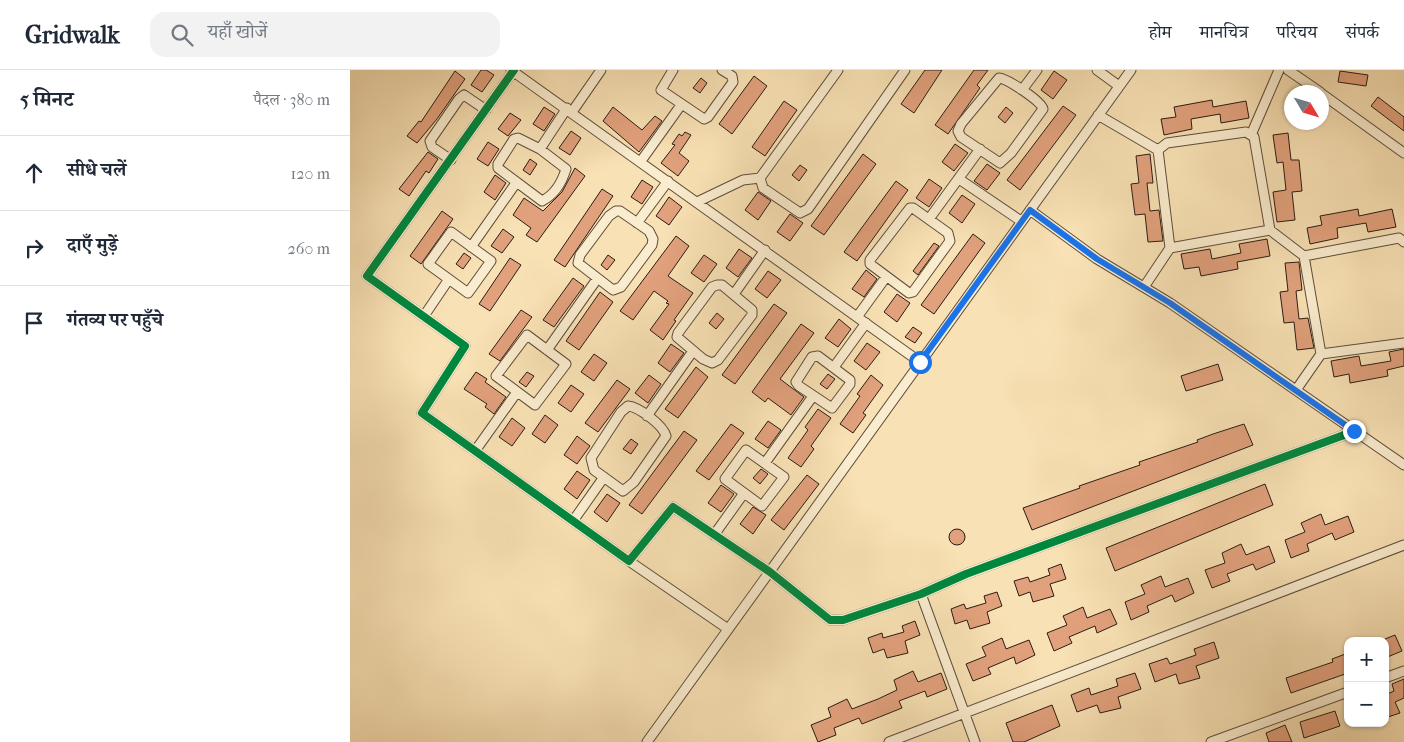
<!DOCTYPE html>
<html lang="hi">
<meta charset="utf-8">
<style>
body{margin:0;font-family:"IM FELL French Canon","Noto Serif Devanagari",serif;background:#f2f2f3;color:#1f2937}
.controls{position:absolute;right:15px;bottom:15px;display:grid;overflow:hidden;border-radius:10px;box-shadow:0 1px 4px #0004}
.controls button{width:45px;height:45px;display:grid;place-items:center;padding:0;border:0;border-bottom:1px solid #e0e1e3;background:#fff;color:#1f2937;font:25px sans-serif}
.compass{position:absolute;left:934px;top:15px;width:45px;height:45px;border-radius:50%;background:#fff;box-shadow:0 1px 4px #0004;rotate:128deg}
.stop{position:absolute;width:15px;height:15px;margin:-11px;border:4px solid #1a73e8;border-radius:50%;background:#fff}
.stop.end{background:#1a73e8;border-color:#fff;box-shadow:0 1px 5px #0008}
.list{margin:0;padding:0;list-style:none}
h2{display:flex;justify-content:space-between;align-items:center;height:65px;margin:0;padding:0 20px;font-size:21px}
h2 small{font-size:16px;font-weight:400;color:#747a83}
.list li{display:grid;grid-template-columns:32px 1fr auto;gap:15px;align-items:center;box-sizing:border-box;height:75px;padding:0 20px;border-top:1px solid #e0e1e3}
.list b{display:block;font-size:19px;white-space:nowrap}
.list em{font-size:16px;font-style:normal;color:#747a83}
.icon{flex:none;width:28px;height:28px;fill:none;stroke:currentColor;stroke-width:2;stroke-linecap:round;stroke-linejoin:round}
.map{position:relative;flex:none;width:1054px;height:672px;overflow:hidden}
header{display:flex;align-items:center;gap:30px;box-sizing:border-box;height:70px;padding:0 25px;background:#fff;border-bottom:1px solid #e0e1e3}
header strong{font-size:24px}
nav{display:flex;gap:28px;margin-inline-start:auto;font-size:18px}
.search{width:350px;height:45px;background:#f2f2f3;display:flex;align-items:center;gap:12px;box-sizing:border-box;padding:0 18px;border-radius:15px;color:#747a83;font-size:19px}
main{display:flex}
aside{flex:1;background:#fff}
.map>svg:first-child{display:block}
</style>
<header>
<strong>Gridwalk</strong>
<div class="search"><svg class="icon" aria-label="search" viewBox="0 0 24 24"><circle cx="10" cy="10" r="6"/><path d="M15 15l6 6"/></svg>यहाँ खोजें</div>
<nav><a>होम</a><a>मानचित्र</a><a>परिचय</a><a>संपर्क</a></nav>
</header>
<main>
<aside>
<h2>5 मिनट<small>पैदल · 380 m</small></h2>
<ul class="list">
<li><svg class="icon" aria-label="ahead" viewBox="0 0 24 24"><path d="M12 20V5M6 11l6-6 6 6"/></svg><div><b>सीधे चलें</b></div><em>120 m</em></li>
<li><svg class="icon" aria-label="right" viewBox="0 0 24 24"><path d="M7 20v-9h11M14 6l5 5-5 5"/></svg><div><b>दाएँ मुड़ें</b></div><em>260 m</em></li>
<li><svg class="icon" aria-label="arrive" viewBox="0 0 24 24"><path d="M6 21V4h12l-3 4 3 4H6"/></svg><div><b>गंतव्य पर पहुँचे</b></div></li>
</ul>
</aside>
<div class="map">
<svg width="1054" height="672" viewBox="0 0 1054 672">
<rect width="100%" height="100%" fill="#f8e1b4"/>
<filter id="stains"><feTurbulence type="fractalNoise" baseFrequency=".004" numOctaves="4"/><feColorMatrix values="0 0 0 0 .2 0 0 0 0 .09 0 0 0 0 .02 0 0 0 .5 -.17"/></filter>
<radialGradient id="worn" r=".72"><stop offset=".6" stop-color="#630" stop-opacity="0"/><stop offset="1" stop-color="#630" stop-opacity=".3"/></radialGradient>
<!-- building -->
<path fill="#e1a17c" stroke="#2b1c14" d="M131,0H136L144,5L132,22L121,15Z
M575,0H592L564,43L551,34Z
M624,0H638L627,15L630,18L598,64L585,55Z
M105,1L115,9L87,49L67,73L57,66L69,51L71,52Z
M704,1L717,10L703,29L691,20Z
M990,1L1018,5L1016,16L988,12Z
M404,6L417,16L382,64L369,54Z
M351,8L357,13L350,23L343,18Z
M1028,27L1054,47V61L1021,36Z
M862,30L863,37L896,31L899,48L871,53L870,44L841,49L842,59L814,65L811,49L826,47L824,37Z
M434,31L447,40L415,86L402,77Z
M713,36L726,45L670,120L657,110Z
M194,37L205,44L194,61L183,54Z
M263,37L292,60L305,46L312,51L289,82L253,51Z
M656,37L663,43L655,53L648,47Z
M160,43L171,50L158,66L148,59Z
M221,61L231,68L220,85L209,78Z
M335,62L341,65L329,83L339,91L328,106L311,93L325,75L322,74L329,64L332,66Z
M938,63L941,90H949L952,121L942,122L945,150L927,152L923,122L936,120L933,92L927,93L923,65Z
M138,72L149,79L138,96L127,89Z
M605,74L618,83L604,101L592,92Z
M78,82L88,89L79,103L76,101L59,126L49,119Z
M513,84L526,94L474,165L461,156Z
M800,84L803,113H797L800,141L809,140L813,171L798,172L795,144L785,145L781,114L789,113L786,86Z
M180,89L187,94L180,105L173,100Z
M637,94L650,103L637,120L624,111Z
M450,95L457,100L449,111L442,105Z
M225,98L235,106L187,172L176,165L181,158L163,145L174,128L193,141L212,122Z
M145,105L156,113L145,130L134,122Z
M579,109L592,118L579,137L566,128Z
M292,110L303,117L292,134L281,127Z
M546,111L558,120L507,191L494,182Z
M252,119L263,126L215,197L204,190Z
M408,122L421,131L408,150L395,140Z
M612,125L625,134L612,153L599,143Z
M319,127L332,137L319,155L306,146Z
M1008,139L1009,146L1042,139L1046,157L1018,162L1016,153L987,158L988,168L960,174L957,158L972,155L970,146Z
M92,141L103,149L71,194L60,186Z
M440,144L453,153L440,171L427,162Z
M153,159L164,167L152,183L141,176Z
M623,164L635,173L584,244L571,235Z
M326,166L339,176L318,206L343,223L324,250L326,251L313,270L300,260L319,234L316,233L318,231L304,221L283,250L270,241Z
M917,169L920,186L887,192L888,199L851,206L849,197L834,199L831,184L860,179L862,189L891,183L889,174Z
M584,173L589,176L568,205L563,201Z
M389,179L402,188L388,207L376,198Z
M114,183L121,188L113,199L106,194Z
M258,185L265,190L257,200L251,195Z
M354,185L367,194L354,212L341,203Z
M160,188L171,195L140,241L129,234Z
M949,192L952,220L946,221L949,249L958,248L964,278L947,280L944,252L934,253L930,222L938,221L935,193Z
M516,200L527,209L514,227L502,219Z
M418,201L431,210L417,228L405,219Z
M223,208L234,216L204,257L193,250Z
M250,222L263,232L229,280L216,271Z
M547,224L560,233L547,252L534,242Z
M424,234L437,243L385,314L372,305Z
M171,240L182,247L150,291L139,284Z
M367,243L374,249L366,259L359,253Z
M489,249L501,259L488,277L475,268Z
M451,254L464,263L430,309L454,327L441,345L418,328L415,332L402,322Z
M563,257L572,263L565,273L555,267Z
M517,273L530,282L516,300L504,291Z
M321,274L334,283L320,302L308,293Z
M1054,279V296L1037,300L1038,306L1000,313L999,304L984,307L981,291L1009,286L1011,296L1041,291L1039,282Z
M244,284L257,293L244,311L231,302Z
M868,294L873,310L836,321L831,306Z
M346,297L358,307L328,348L315,339Z
M126,302L137,309L135,312L156,327L144,344L135,337L137,334L114,319Z
M177,302L184,306L176,317L169,312Z
M478,304L485,309L477,319L470,314Z
M299,305L311,314L298,333L285,323Z
M521,305L533,315L513,343L516,345L503,363L490,354L510,326L507,324Z
M267,310L280,319L248,362L235,353Z
M221,315L234,324L221,342L208,333Z
M468,339L481,348L461,376L464,379L451,397L438,388L458,360L455,357Z
M195,345L208,355L195,373L182,364Z
M162,348L175,358L162,376L149,367Z
M418,351L431,360L418,378L405,369Z
M381,354L394,363L359,410L346,401Z
M894,354L903,375L682,460L673,438L730,418L729,416L790,395L789,392L848,372L847,370L863,364Z
M334,361L347,370L292,444L279,435Z
M227,366L240,376L227,394L214,385Z
M281,369L288,374L281,384L273,379Z
M411,399L418,404L410,414L403,408Z
M227,401L240,410L227,429L214,419Z
M457,405L469,414L434,460L421,450Z
M915,414L923,435L765,501L756,478Z
M371,415L384,424L371,442L358,433Z
M257,424L270,433L257,452L244,442Z
M403,437L416,445L403,464L390,454Z
M971,444L975,455L998,446L1004,462L985,470L982,463L957,474L959,481L941,488L935,470L955,462L951,453Z
M599 467a8 8 0 1 1 16 0a8 8 0 1 1-16 0Z
M891,474L896,485L919,476L925,492L906,500L903,494L877,504L880,511L862,518L855,500L875,493L872,483Z
M711,494L716,509L700,514L704,526L683,532L680,522L669,526L664,511L678,507L680,512L700,505L698,499Z
M811,506L815,517L838,508L844,523L825,532L822,525L797,536L799,542L781,550L775,532L795,524L791,515Z
M647,522L652,536L637,542L640,553L620,559L617,550L605,554L601,539L614,534L616,539L636,533L634,526Z
M733,537L737,548L760,539L767,554L747,563L745,556L719,567L722,573L704,581L697,563L717,555L713,546Z
M565,551L570,565L555,571L558,583L537,588L534,579L523,583L518,568L532,563L533,568L554,562L552,556Z
M1045,565L1052,581L1035,588V569Z
M652,568L656,579L679,570L685,585L666,594L664,587L638,598L641,604L623,611L616,594L636,586L632,577Z
M864,572L869,588L846,596L850,608L829,614L826,604L805,612L799,594L817,588L820,594L846,585L844,579Z
M998,583V603L941,623L936,608L983,592L982,589Z
M563,601L568,612L591,603L597,619L577,627L575,621L549,631L552,638L512,654L509,648L484,658L486,665L468,672L461,655L481,647L478,638L497,629L502,639L528,629L547,620L544,610Z
M785,603L791,619L768,627L771,638L750,643L747,635L727,642L721,625L739,618L741,625L768,616L766,609Z
M1054,609V628L1045,632L1050,643L1035,648V625L1044,621L1042,614Z
M702,635L710,656L674,672H663L656,653Z
M985,641L990,656L954,668L950,652Z
M935,655L942,672H919L916,663Z"/>
<g fill="none" stroke-linecap="round" stroke-linejoin="round">
<!-- street casing -->
<g stroke="#5e4d3c" stroke-width="11">
<path id="street" d="M161,0L570,292
M164,0L17,206L115,276L72,343L279,491L323,437L420,502L480,550H493L571,524L616,504L1005,361
M323,0L311,20L354,49L358,47L383,12L382,6L372,0
M488,0L410,108L413,118L450,143L458,139L555,0
M747,0L769,16
M938,0L970,22
M649,8C658,9 691,31 693,39L661,83L650,93L611,67L608,61L611,54Z
M672,20L687,0
M972,24L1054,83
M222,42L251,0
M748,45L808,80
M901,65L929,0
M168,68L190,79L216,99C212,112 204,125 192,131L148,98V94L164,69Z
M190,79L217,38
M101,90L82,77L80,71L109,29L114,25L136,40
M291,91L331,35
M609,109L671,151
M347,132L393,110L410,108
M560,138H563L598,163L600,171L563,222L559,223L520,194V190Z
M680,140L747,189L820,233L1054,395
M266,141H270L299,161L303,169L302,175L271,217L263,220L228,193L230,185L259,146Z
M579,149L630,79
M287,153L318,111
M101,162L141,191L118,223L78,194Z
M121,177L166,113
M820,178L808,80L817,73L896,62L904,67L920,160
M954,186L971,284
M367,215H372L402,240V245L368,290L362,293L353,289L327,267L328,263L362,217Z
M794,217L820,178L920,160L954,186L1049,168L1054,172
M384,224L415,180
M74,246L99,209
M507,247L536,207
M177,265L216,294L185,335L146,306Z
M197,280L247,209
M468,286L500,310V314L482,338L449,316L446,312L462,287Z
M484,297L516,253
M946,320L971,284L1054,273
M278,336C289,337 313,355 316,366L284,412L273,421L244,400L241,388L271,342Z
M297,346L343,281
M396,380L434,407L412,436L375,409Z
M125,381L167,322
M415,393L463,326
M223,451L254,407
M364,465L394,423
M279,491L378,559
M571,524L625,672
M1035,608L1054,601
M297,672L781,0
M539,672L1054,475
M861,672L998,622"/>
</g>
<!-- street -->
<use href="#street" stroke="#faecce" stroke-width="9"/>
<!-- cycleway casing -->
<g stroke="#faecce" stroke-width="11">
<path id="cycleway" d="M164,0L17,206L115,276L72,343L279,491L323,437L420,502L480,550H493L571,524L616,504L1005,361"/>
</g>
<!-- cycleway -->
<use href="#cycleway" stroke="#00873e" stroke-width="8"/>
</g>
<g fill="none" stroke-linecap="round" stroke-linejoin="round">
<!-- route -->
<path stroke="#1a73e8" stroke-width="6" d="M570,292L680,140L747,189L820,233L1004,361"/>
</g>
<rect width="100%" height="100%" filter="url(#stains)"/>
<rect width="100%" height="100%" fill="url(#worn)"/>
</svg>
<div class="controls">
<button>+</button>
<button>−</button>
</div>
<svg class="compass" viewBox="-18 -18 36 36"><path d="M0-13l5 13h-10z" fill="#e53935"/><path d="M0 13l5-13h-10z" fill="#747a83"/></svg>
<div class="stop" style="left:570px;top:292px"></div>
<div class="stop end" style="left:1004px;top:361px"></div>
</div>
</main>
